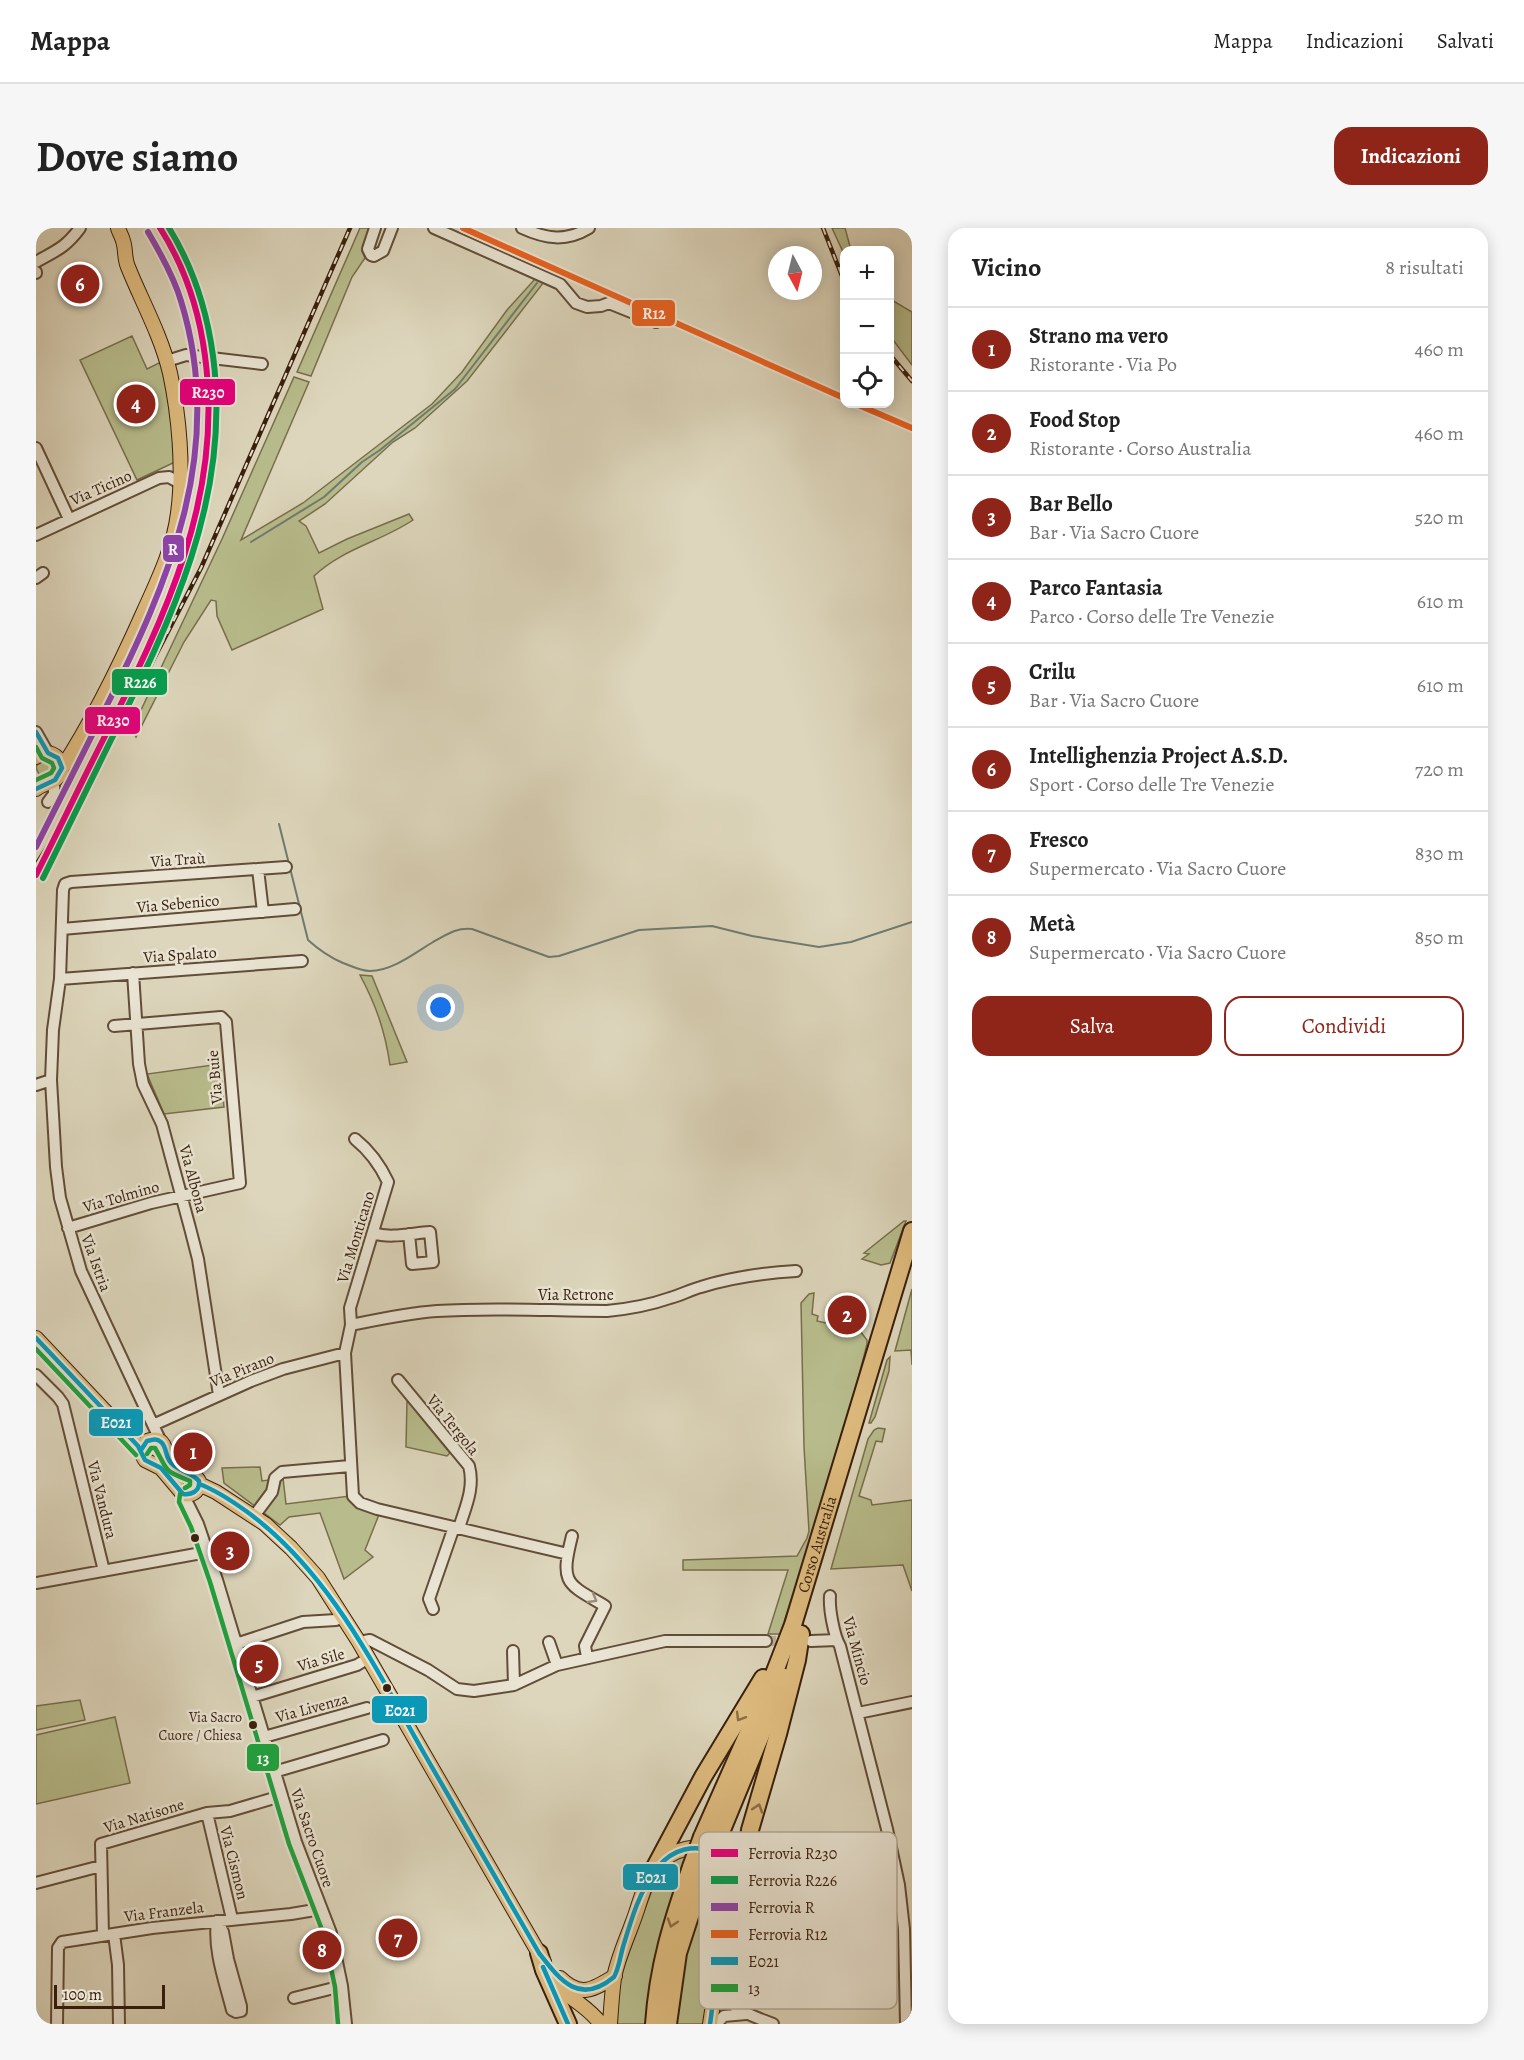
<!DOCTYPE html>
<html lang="it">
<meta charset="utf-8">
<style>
body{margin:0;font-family:Alegreya,serif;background:#f6f6f6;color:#222}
.controls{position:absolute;right:18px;top:18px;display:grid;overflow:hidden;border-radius:12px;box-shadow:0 3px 15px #0003}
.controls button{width:54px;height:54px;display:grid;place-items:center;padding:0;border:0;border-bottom:2px solid #e0e0e0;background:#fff;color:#222;font:30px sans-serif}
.compass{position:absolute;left:732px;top:18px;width:54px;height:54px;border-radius:50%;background:#fff;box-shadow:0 3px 15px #0003;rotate:173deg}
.scale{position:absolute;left:18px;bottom:15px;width:111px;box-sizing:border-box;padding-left:6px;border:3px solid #391f0c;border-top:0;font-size:16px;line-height:21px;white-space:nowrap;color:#391f0c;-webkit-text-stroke:4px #e9e4d3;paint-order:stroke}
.you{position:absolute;left:405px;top:780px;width:21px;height:21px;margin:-15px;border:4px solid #fff;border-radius:50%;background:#1a73e8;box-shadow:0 0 0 9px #1a73e833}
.badge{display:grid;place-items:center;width:39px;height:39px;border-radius:50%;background:#8f2418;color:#fff;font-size:20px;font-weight:700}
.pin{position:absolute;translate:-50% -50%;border:3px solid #fff;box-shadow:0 2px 6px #0006}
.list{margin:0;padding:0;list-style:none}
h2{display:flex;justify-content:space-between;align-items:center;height:78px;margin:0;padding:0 24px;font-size:26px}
h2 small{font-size:20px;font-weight:400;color:#767676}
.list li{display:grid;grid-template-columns:39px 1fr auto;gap:18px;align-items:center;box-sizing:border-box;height:84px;padding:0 24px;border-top:2px solid #e0e0e0}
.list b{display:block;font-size:22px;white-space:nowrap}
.list p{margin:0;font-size:20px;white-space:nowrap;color:#767676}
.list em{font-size:20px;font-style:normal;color:#767676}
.actions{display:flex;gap:12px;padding:18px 24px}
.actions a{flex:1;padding:14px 0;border:2px solid #8f2418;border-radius:18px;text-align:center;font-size:21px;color:#8f2418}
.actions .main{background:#8f2418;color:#fff}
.icon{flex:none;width:33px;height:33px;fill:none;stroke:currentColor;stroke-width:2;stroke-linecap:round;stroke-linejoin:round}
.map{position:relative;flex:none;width:876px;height:1796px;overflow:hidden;border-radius:18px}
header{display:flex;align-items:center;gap:36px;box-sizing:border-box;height:84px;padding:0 30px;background:#fff;border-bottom:2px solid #e0e0e0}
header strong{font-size:28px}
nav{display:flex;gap:33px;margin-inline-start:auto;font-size:21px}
.intro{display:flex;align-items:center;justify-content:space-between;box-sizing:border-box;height:144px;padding:0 36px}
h1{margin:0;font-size:42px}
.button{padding:15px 27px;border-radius:18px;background:#8f2418;color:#fff;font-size:21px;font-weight:700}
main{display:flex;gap:36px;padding:0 36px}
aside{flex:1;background:#fff;border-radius:18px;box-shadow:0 3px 15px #0003}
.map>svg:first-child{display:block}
</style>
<header>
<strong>Mappa</strong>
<nav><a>Mappa</a><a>Indicazioni</a><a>Salvati</a></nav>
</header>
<div class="intro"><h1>Dove siamo</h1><a class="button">Indicazioni</a></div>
<main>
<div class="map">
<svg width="876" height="1796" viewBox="0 0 876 1796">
<rect width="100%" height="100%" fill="#ddd6bc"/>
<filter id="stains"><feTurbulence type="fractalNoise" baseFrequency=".00333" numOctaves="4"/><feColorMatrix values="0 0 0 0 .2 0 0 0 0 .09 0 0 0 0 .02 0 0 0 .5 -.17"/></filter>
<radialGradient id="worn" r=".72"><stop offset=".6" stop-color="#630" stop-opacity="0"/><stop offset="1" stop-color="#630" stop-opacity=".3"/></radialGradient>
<!-- green -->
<path fill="#b8bc8c" stroke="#786e4c" stroke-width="1.5" d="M324,0H337L326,23L329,30L316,49L275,148L261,144Z
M796,0H809L815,22H808V26Z
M499,51L508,54L431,153L379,200L357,214L289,276L263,293L270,298L283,325L311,311L373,286L377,292C346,313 306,321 278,348L287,381L196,422L181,388L180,373L175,372L148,414L100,509L96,501L186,311L258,149L273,154L205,312L267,275L396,176L426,144L471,82Z
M854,71L876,84V137L854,108Z
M96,108L111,141L127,133L134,162L139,234L101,252L44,132Z
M7,531L18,533L20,544L9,550L4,548L0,540L2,534Z
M324,747L336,748L371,834L354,837C349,803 340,777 324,747Z
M184,836L188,879L128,886L111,846Z
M868,993H870L854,1035L845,1037L826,1031L833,1026L828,1025Z
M876,1061V1137L875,1122L859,1123Z
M778,1065L776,1086L782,1088L781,1093L824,1103L831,1112V1116L809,1202L766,1341L744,1406H732L752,1342H647V1332L761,1328L771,1310L773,1303L768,1219L765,1075L773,1066Z
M854,1129L853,1143L839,1189L835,1195H833L851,1132Z
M371,1172L414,1225L411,1228L370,1219Z
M842,1200L849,1201L846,1214L840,1213L823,1268L835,1272L836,1277L876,1272V1363L867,1337L795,1341L832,1211L838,1202Z
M224,1239L226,1253L247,1250L250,1276L314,1268L321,1279L344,1284L329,1322L337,1329L308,1351L284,1285L253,1289L244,1297L188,1255L186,1240Z
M44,1472L49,1492L0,1502V1478Z
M79,1489L94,1555L0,1576V1507Z
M651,1626L611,1796H577L584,1749L619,1654L632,1635Z
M679,1631C725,1664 684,1713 674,1754C670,1768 670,1782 668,1796H639L651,1720Z"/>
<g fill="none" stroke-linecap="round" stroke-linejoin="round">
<!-- stream -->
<path stroke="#6f7b71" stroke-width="2" d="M215,314L288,269L326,234L344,222L419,161L501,55
M243,596L272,712C283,722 293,729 307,735C315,738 325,743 334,743C356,743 379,725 397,714C410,707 421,699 436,701L513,729L523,728L603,702L676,698L716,708L783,719L815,714L876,694"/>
<!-- minor-tunnel -->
<path stroke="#bcb199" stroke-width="10" stroke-dasharray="10 5" stroke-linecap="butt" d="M730,1413H756"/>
<!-- minor casing -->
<g stroke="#624d38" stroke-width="14">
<path id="minor" d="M339,0L332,21L335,27L338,28L347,23L356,0
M398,0L524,56L540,75L551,79L565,78L573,75L620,94
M486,0C510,11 530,14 553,0
M0,34C21,22 29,20 44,0
M0,44V45
M131,133L150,127L226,136
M0,220L33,291
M0,307L123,250L133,249L144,255
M0,350L7,345
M0,504L12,525
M12,574L18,566V554
M222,641L227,684
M26,701L259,681
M97,745L103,836L107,856L126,896L154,1000L162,1031L183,1167
M24,751L266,733
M0,857L15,852
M319,911C334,923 344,937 352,954L314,1080L315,1097L309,1125L317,1268L324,1275L341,1281L532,1326
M32,1000L115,975L204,955L190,794L185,789L78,798
M337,1005C355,1011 376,1005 394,1004L397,1034L376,1036L373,1006
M315,1097C344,1091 372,1085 401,1083C458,1079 515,1083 571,1083C592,1081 614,1077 634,1070C645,1067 654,1062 665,1059C696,1049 728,1045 760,1043
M0,1147L22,1169L27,1176L68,1343
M362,1152L433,1238C439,1260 429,1280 423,1300
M117,1197L215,1153L247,1141L309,1125
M125,1214L45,1043L24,970L20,939L15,852L17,802L24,751L27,662L29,656L35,654L250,639
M151,1267L150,1272L162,1296L181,1352L260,1614L295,1705L306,1758L310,1796
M218,1288L236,1264L239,1250L246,1244L314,1238
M536,1308C524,1356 530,1355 569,1378L549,1418L551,1429
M0,1355L171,1324
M794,1368C793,1381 798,1408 804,1418L851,1601L863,1657L868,1701L870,1796
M397,1381L393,1371L418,1299
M775,1413L801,1412
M323,1414L334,1412L392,1442L421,1461L438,1463L478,1457L521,1437L629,1413H730
M513,1414L521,1437
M200,1416L267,1394L300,1392
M477,1423L478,1457
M216,1469L321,1437L326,1434
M822,1485L876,1474
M228,1509L331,1480
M238,1544L347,1512
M171,1585L196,1691
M0,1655L65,1638
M824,1660L863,1657
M181,1693L187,1704L192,1731L205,1778V1783L200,1784L196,1782C189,1754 177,1722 181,1693Z
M78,1706L82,1737L83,1796
M67,1707L65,1616L171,1585L194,1583L245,1568
M683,1752C686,1780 715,1787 737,1796
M258,1770L306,1758
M21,1796L22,1720L26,1714L116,1700L255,1686L285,1681
M680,1796L688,1788L710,1786"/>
</g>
<!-- major casing -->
<g stroke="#391f0c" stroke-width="16">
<path id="major" d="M0,529C12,521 23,526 26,540C23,556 10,553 0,561
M26,540C58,491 84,437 108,383C122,352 138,319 142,285C148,241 143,187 134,145C125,107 106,74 92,39C88,30 90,21 87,13C86,8 83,4 82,0
M0,1110L102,1218L109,1232L125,1240L147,1266C152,1267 156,1267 160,1263C174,1247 141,1243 134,1234C129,1227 131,1218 124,1213C119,1210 115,1212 111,1213L105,1222
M163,1256L180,1264L229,1296L255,1320L282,1350L323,1414L508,1734
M517,1750C532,1772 550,1776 565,1796
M524,1750C544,1770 557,1762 579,1748
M574,1796C575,1781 576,1765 578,1750C582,1728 593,1706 600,1685C605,1670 610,1651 620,1639C656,1598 714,1628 707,1680L682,1744L674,1796"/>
</g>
<!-- highway casing -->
<g stroke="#391f0c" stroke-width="20">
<g id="highway">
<path id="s1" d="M666,1609L736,1451L757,1397L876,1003"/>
<path d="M681,1614L749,1449"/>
<path d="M618,1641L667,1549L727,1450"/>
<path d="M707,1658L714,1602L742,1506L761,1432L765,1406"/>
<path d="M503,1725L508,1742L532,1796"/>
<path d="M618,1796C622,1738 636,1694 655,1639"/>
<path d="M632,1796L642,1725L668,1645"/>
</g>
</g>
<!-- minor -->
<use href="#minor" stroke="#e9e4d3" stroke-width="10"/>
<!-- major -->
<use href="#major" stroke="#debb7e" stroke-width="14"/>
<!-- highway -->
<use href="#highway" stroke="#debb7e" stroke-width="16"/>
<!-- rail casing -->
<g stroke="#391f0c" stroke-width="4.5">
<path id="rail" d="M787,0L808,53
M854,127L876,153
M0,637L67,529L165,340L314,0"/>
</g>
<!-- rail -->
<use href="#rail" stroke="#e9e4d3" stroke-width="2" stroke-dasharray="7" stroke-linecap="butt"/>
<!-- highway-bridge casing -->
<g stroke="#391f0c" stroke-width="20" stroke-linecap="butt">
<path id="highway-bridge" d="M655,1639L666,1609
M668,1645L681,1614"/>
</g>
<!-- highway-bridge -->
<use href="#highway-bridge" stroke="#debb7e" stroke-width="16"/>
<!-- bus-1 casing -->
<g stroke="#e9e4d3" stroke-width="9">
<path id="bus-1" d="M0,504L12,525L22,530L26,540L19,552L0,561
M0,1110L102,1218L109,1232L125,1240L147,1266C156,1267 164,1263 163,1253C155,1244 143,1243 135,1235C129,1229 131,1219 125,1214C120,1210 116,1212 111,1213L105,1222
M163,1256C180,1262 196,1273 210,1283C294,1344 339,1440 389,1527C427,1593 465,1659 503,1725C524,1752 543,1778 578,1749C583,1740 584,1729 587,1719C595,1692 604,1661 622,1639C653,1601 708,1625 707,1673C707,1694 690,1722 683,1742C677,1759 677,1778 674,1796
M507,1739L532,1796"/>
</g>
<!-- bus-2 casing -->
<g stroke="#e9e4d3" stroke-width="9">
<path id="bus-2" d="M0,519L6,530L16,535L18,540L15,545L0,552
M0,1121L100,1227
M111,1226L115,1220H119C133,1244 126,1242 154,1253V1257L149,1260
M144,1266L143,1274L155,1299L174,1354L253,1616L288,1707L299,1759L302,1796"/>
</g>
<!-- bus-1 -->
<use href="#bus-1" stroke="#069bbb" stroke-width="4.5"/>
<!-- bus-2 -->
<use href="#bus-2" stroke="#1ca33d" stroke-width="4.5"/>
<!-- rail-1 casing -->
<g stroke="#e9e4d3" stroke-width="10">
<path id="rail-1" d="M0,647C23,602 44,557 67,512C129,389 188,269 169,128C163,82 149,39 124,0"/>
</g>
<!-- rail-2 casing -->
<g stroke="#e9e4d3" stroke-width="10">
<path id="rail-2" d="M7,650C29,606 51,561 73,516C135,393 196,269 177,128C171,83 157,39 133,0"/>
</g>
<!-- rail-3 casing -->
<g stroke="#e9e4d3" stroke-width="10">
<path id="rail-3" d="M0,619C22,575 45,530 67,485C133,354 191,222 145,73C138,49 125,26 112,4"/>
</g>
<!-- rail-4 casing -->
<g stroke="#e9e4d3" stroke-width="10">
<path id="rail-4" d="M427,0L808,170
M820,176L876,200"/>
</g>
<!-- rail-1 -->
<use href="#rail-1" stroke="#e5007d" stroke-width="6"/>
<!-- rail-2 -->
<use href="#rail-2" stroke="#039f4e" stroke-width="6"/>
<!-- rail-3 -->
<use href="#rail-3" stroke="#8e44ad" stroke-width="6"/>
<!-- rail-4 -->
<use href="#rail-4" stroke="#e96221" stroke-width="6"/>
</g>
<!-- one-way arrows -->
<defs><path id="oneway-chevron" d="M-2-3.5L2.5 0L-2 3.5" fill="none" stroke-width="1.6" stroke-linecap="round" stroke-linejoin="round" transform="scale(1.5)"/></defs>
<use stroke="#9a8b79" href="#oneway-chevron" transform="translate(557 1371) rotate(30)"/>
<g stroke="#8c6d45">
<use href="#oneway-chevron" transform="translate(704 1489) rotate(121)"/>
<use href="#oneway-chevron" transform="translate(722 1580) rotate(-72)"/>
<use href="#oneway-chevron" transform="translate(636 1695) rotate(108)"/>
</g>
<!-- markers -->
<g fill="#391f0c" stroke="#e9e4d3" stroke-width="2">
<circle cx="159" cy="1310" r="5"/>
<circle cx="351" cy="1460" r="5"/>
<circle cx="217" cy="1497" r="5"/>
</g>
<g text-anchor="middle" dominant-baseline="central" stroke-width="5" stroke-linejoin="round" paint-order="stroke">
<!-- bus labels -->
<g font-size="14" fill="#391f0c" stroke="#e9e4d3" text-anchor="end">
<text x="206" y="1489">Via Sacro<tspan x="206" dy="18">Cuore / Chiesa</tspan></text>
</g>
<!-- street labels -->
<g font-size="16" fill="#391f0c" stroke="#e9e4d3">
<text transform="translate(65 260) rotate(-24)">Via Ticino</text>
<text transform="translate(142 632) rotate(-4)">Via Traù</text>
<text transform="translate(142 676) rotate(-5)">Via Sebenico</text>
<text transform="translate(144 727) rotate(-4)">Via Spalato</text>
<text transform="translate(179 849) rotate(-95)">Via Buie</text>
<text transform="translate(157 951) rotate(75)">Via Albona</text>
<text transform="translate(85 969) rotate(-16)">Via Tolmino</text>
<text transform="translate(320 1009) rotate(-73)">Via Monticano</text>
<text transform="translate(60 1035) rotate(70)">Via Istria</text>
<text x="540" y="1067">Via Retrone</text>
<text transform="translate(206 1142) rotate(-22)">Via Pirano</text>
<text transform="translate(417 1197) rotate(51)">Via Tergola</text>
<text transform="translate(66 1272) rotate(76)">Via Vandura</text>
<text stroke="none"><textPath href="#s1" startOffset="315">Corso Australia</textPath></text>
<text transform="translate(821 1423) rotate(75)">Via Mincio</text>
<text transform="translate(285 1432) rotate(-16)">Via Sile</text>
<text transform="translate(276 1480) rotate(-15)">Via Livenza</text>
<text transform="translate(108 1588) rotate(-17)">Via Natisone</text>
<text transform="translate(276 1610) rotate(71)">Via Sacro Cuore</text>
<text transform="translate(198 1635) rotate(76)">Via Cismon</text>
<text transform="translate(128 1684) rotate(-7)">Via Franzela</text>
</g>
</g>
<!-- legend -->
<rect x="663" y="1604" width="198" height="177" rx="9" fill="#e9e4d3" stroke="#b4a997" stroke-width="1.5"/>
<rect x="675" y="1621" width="27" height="8" fill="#e5007d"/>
<rect x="675" y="1648" width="27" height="8" fill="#039f4e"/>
<rect x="675" y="1675" width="27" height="8" fill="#8e44ad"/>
<rect x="675" y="1702" width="27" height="8" fill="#e96221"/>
<rect x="675" y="1729" width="27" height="8" fill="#069bbb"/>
<rect x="675" y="1756" width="27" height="8" fill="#1ca33d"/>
<g font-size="16" fill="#391f0c">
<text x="712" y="1631">Ferrovia R230</text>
<text x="712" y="1658">Ferrovia R226</text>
<text x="712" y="1685">Ferrovia R</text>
<text x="712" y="1712">Ferrovia R12</text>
<text x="712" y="1739">E021</text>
<text x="712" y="1766">13</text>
</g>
<g stroke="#e9e4d3" stroke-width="2">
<rect x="595" y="71" width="45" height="28" rx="6" fill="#e96221"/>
<rect x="143" y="150" width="57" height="28" rx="6" fill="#e5007d"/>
<rect x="126" y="306" width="23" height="29" rx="6" fill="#8e44ad"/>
<rect x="75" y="440" width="57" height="28" rx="6" fill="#039f4e"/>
<rect x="48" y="478" width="57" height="29" rx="6" fill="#e5007d"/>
<rect x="52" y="1180" width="56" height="29" rx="6" fill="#069bbb"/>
<rect x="335" y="1467" width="57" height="29" rx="6" fill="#069bbb"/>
<rect x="210" y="1515" width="34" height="29" rx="6" fill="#1ca33d"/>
<rect x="586" y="1635" width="57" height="28" rx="6" fill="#069bbb"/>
</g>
<g font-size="16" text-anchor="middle" font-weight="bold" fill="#fff">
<text x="618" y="91">R12</text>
<text x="172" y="170">R230</text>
<text x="137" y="327">R</text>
<text x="104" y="460">R226</text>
<text x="77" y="498">R230</text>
<text x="80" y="1200">E021</text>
<text x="364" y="1488">E021</text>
<text x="227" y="1536">13</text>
<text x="615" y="1655">E021</text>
</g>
<rect width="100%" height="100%" filter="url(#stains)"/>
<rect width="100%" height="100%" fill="url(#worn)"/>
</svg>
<div class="controls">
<button>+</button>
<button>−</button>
<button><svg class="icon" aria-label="locate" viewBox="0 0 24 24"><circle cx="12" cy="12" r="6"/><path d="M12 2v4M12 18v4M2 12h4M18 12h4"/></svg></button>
</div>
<svg class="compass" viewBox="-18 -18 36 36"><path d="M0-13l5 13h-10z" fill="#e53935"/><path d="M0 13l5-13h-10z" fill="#767676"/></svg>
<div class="scale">100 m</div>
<div class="you"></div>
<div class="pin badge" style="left:157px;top:1224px">1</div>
<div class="pin badge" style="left:811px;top:1087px">2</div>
<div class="pin badge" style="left:194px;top:1323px">3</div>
<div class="pin badge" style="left:100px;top:176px">4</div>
<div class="pin badge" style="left:223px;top:1436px">5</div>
<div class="pin badge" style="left:44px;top:56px">6</div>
<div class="pin badge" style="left:362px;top:1710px">7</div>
<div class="pin badge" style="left:286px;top:1722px">8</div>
</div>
<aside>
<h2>Vicino<small>8 risultati</small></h2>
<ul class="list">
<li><span class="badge">1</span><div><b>Strano ma vero</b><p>Ristorante · Via Po</p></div><em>460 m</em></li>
<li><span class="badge">2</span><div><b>Food Stop</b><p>Ristorante · Corso Australia</p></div><em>460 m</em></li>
<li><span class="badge">3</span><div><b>Bar Bello</b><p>Bar · Via Sacro Cuore</p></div><em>520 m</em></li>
<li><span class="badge">4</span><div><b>Parco Fantasia</b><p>Parco · Corso delle Tre Venezie</p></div><em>610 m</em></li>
<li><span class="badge">5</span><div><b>Crilu</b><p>Bar · Via Sacro Cuore</p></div><em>610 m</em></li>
<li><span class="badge">6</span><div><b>Intellighenzia Project A.S.D.</b><p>Sport · Corso delle Tre Venezie</p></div><em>720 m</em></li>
<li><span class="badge">7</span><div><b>Fresco</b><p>Supermercato · Via Sacro Cuore</p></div><em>830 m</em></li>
<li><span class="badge">8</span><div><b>Metà</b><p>Supermercato · Via Sacro Cuore</p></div><em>850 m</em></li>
</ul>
<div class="actions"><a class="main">Salva</a><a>Condividi</a></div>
</aside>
</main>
